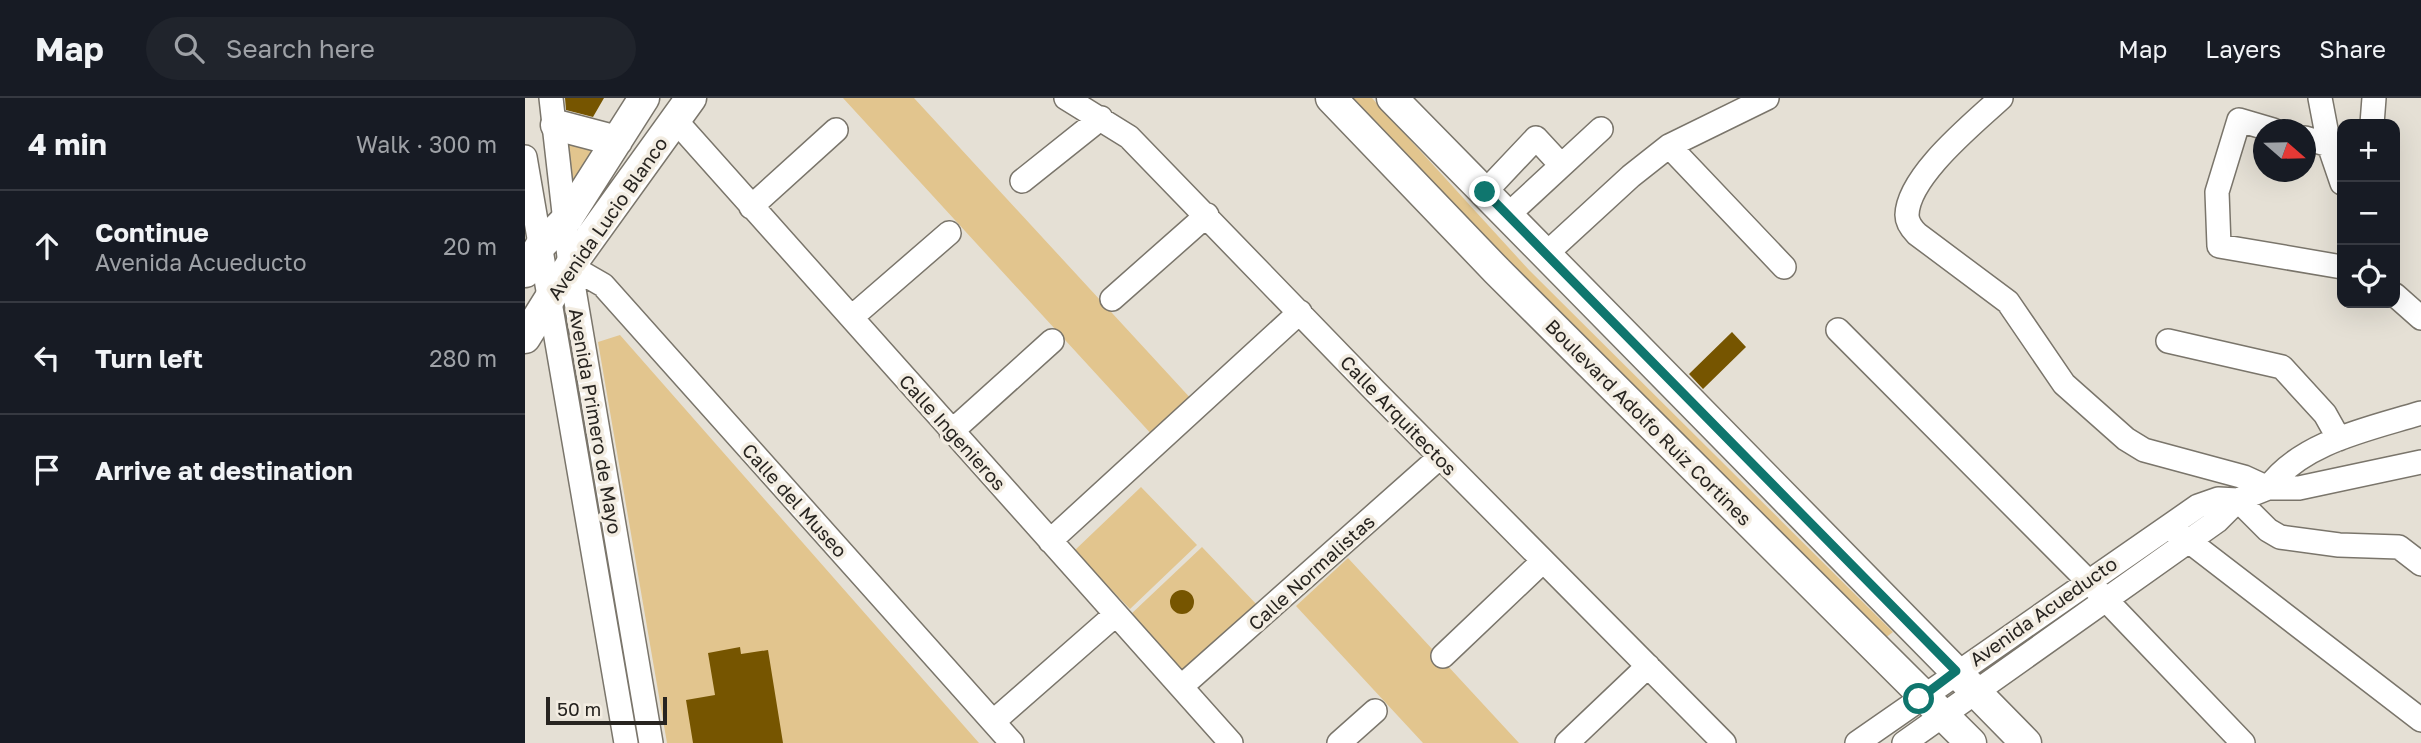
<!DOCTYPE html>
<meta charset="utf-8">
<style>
body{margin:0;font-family:"Golos Text",sans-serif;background:#20242c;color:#f1f3f6}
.controls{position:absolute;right:21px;top:21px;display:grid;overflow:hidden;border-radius:14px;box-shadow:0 7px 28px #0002}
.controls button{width:63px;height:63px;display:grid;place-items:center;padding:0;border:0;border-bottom:2px solid #363941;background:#171b24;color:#f1f3f6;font:35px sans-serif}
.compass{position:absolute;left:1728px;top:21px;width:63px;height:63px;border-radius:50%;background:#171b24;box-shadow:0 7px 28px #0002;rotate:110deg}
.scale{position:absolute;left:21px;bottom:18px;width:121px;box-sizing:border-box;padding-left:7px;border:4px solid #272420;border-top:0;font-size:19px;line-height:24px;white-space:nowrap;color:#272420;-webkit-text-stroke:5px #f3ede2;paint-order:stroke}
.stop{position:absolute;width:21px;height:21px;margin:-16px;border:5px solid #0f766e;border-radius:50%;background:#fff}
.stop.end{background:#0f766e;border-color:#fff;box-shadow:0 2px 7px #0008}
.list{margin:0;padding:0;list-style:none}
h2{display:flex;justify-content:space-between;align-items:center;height:91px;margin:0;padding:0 28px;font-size:30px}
h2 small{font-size:23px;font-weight:400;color:#9ea1a6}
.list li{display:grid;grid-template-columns:46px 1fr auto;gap:21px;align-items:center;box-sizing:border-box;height:112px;padding:0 28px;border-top:2px solid #363941}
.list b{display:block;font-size:26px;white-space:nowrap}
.list p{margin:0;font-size:23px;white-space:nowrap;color:#9ea1a6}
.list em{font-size:23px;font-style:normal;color:#9ea1a6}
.icon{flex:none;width:38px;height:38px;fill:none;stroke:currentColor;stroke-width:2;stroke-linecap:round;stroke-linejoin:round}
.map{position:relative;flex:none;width:1896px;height:645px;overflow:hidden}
header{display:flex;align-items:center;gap:42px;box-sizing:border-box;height:98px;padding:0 35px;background:#171b24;border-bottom:2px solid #363941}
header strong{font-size:33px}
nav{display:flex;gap:38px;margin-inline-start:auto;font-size:24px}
.search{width:490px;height:63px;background:#20242c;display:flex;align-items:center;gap:18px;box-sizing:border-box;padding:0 24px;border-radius:38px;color:#9ea1a6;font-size:26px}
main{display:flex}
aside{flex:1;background:#171b24}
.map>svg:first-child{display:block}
</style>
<header>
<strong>Map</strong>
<div class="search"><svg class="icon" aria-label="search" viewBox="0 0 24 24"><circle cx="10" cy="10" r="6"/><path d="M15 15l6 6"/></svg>Search here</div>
<nav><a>Map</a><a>Layers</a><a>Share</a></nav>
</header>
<main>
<aside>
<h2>4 min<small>Walk · 300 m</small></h2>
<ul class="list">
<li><svg class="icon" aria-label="ahead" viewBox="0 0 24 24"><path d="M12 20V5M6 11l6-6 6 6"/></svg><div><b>Continue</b><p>Avenida Acueducto</p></div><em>20 m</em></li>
<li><svg class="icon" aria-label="left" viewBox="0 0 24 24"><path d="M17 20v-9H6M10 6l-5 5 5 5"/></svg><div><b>Turn left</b></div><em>280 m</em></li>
<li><svg class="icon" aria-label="arrive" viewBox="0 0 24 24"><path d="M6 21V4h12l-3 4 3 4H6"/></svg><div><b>Arrive at destination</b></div></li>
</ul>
</aside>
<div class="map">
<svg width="1896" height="645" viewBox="0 0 1896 645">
<rect width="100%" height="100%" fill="#e5e0d5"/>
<!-- green -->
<path fill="#e2c58e" d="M318,0H389L669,304L629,339Z
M818,0H847L1004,172L1368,534L1355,544Z
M41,40L73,47L48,91Z
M95,237L454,645H142L73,244Z
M616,389L672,447L605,511L549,453Z
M677,449L734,509L659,576L605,517Z
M823,460L994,645H898L771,508Z"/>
<!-- building -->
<path fill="#765500" d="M40,0H79L68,19L41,12Z
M1207,234L1221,249L1178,291L1164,276Z
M645 504a12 12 0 1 1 24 0a12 12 0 1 1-24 0Z
M215,549L216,556L243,552L258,645H168L161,602L190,597L183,555Z"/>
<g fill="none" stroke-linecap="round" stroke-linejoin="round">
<!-- minor casing -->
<g stroke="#7a756b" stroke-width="26">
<path id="minor" d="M26,0L45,168L126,645
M541,0L604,39L850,293L1199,645
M1476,0C1448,26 1383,78 1382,117C1382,125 1387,131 1392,136L1483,204L1539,286L1601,341L1619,352L1719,379L1743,390C1776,344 1844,331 1896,315
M1795,0L1804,47L1817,85
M151,23L706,645
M1847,26L1849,0
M1748,32L1714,22L1692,94L1694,148L1817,169
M1780,40L1804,47
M1144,48L1259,169
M0,59L101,645
M497,83L576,20
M960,94L1011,40L1036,67
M226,109L311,32
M983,117L1076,31
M1021,156L1106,78L1144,48L1242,0
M45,168L78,187L487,645
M1870,197L1896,220
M587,201L682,117
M327,219L424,135
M1313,232L1562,482L1718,645
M1643,243L1757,269L1800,316L1814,341
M426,334L527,243
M1713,402L1743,432L1755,439L1814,447L1874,449L1896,466
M1652,434L1896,622
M525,443L775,214
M918,558L1018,463
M657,588L915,359
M469,623L590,517
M814,645L850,613
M1042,645L1123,568
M1332,645L1673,408L1693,401L1713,402
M1379,645L1692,423L1713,402L1743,390H1774L1896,364"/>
</g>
<!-- major casing -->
<g stroke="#7a756b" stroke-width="33">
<path id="major" d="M806,0L972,173L1446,645
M867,0L1501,645
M31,27L92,43
M0,174L16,147L42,121L119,0
M0,240L45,168L166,0"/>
</g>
<!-- minor -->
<use href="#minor" stroke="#fff" stroke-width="23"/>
<!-- major -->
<use href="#major" stroke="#fff" stroke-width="30"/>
</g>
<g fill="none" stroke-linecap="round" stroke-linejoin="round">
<!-- route -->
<path stroke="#0f766e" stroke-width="9" d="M960,94L1431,573L1394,601"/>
</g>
<g text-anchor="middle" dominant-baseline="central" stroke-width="7" stroke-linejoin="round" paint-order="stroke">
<!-- street labels -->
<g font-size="19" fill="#272420" stroke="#f3ede2">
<text transform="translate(82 120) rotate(-55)">Avenida Lucio Blanco</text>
<text transform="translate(874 317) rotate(46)">Calle Arquitectos</text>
<text transform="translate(71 323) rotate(80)">Avenida Primero de Mayo</text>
<text transform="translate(1124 324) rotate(45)">Boulevard Adolfo Ruiz Cortines</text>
<text transform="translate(428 334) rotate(48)">Calle Ingenieros</text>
<text transform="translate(270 402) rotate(48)">Calle del Museo</text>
<text transform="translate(786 474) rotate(-42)">Calle Normalistas</text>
<text transform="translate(1518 513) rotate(-35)">Avenida Acueducto</text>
</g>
</g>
</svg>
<div class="controls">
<button>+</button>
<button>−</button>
<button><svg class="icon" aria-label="locate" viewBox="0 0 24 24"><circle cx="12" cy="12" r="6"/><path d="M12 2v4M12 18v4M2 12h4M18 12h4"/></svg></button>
</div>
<svg class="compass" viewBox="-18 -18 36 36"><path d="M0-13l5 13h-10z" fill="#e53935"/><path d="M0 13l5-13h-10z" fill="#9ea1a6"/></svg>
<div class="scale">50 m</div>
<div class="stop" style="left:1394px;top:601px"></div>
<div class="stop end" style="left:960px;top:94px"></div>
</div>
</main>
